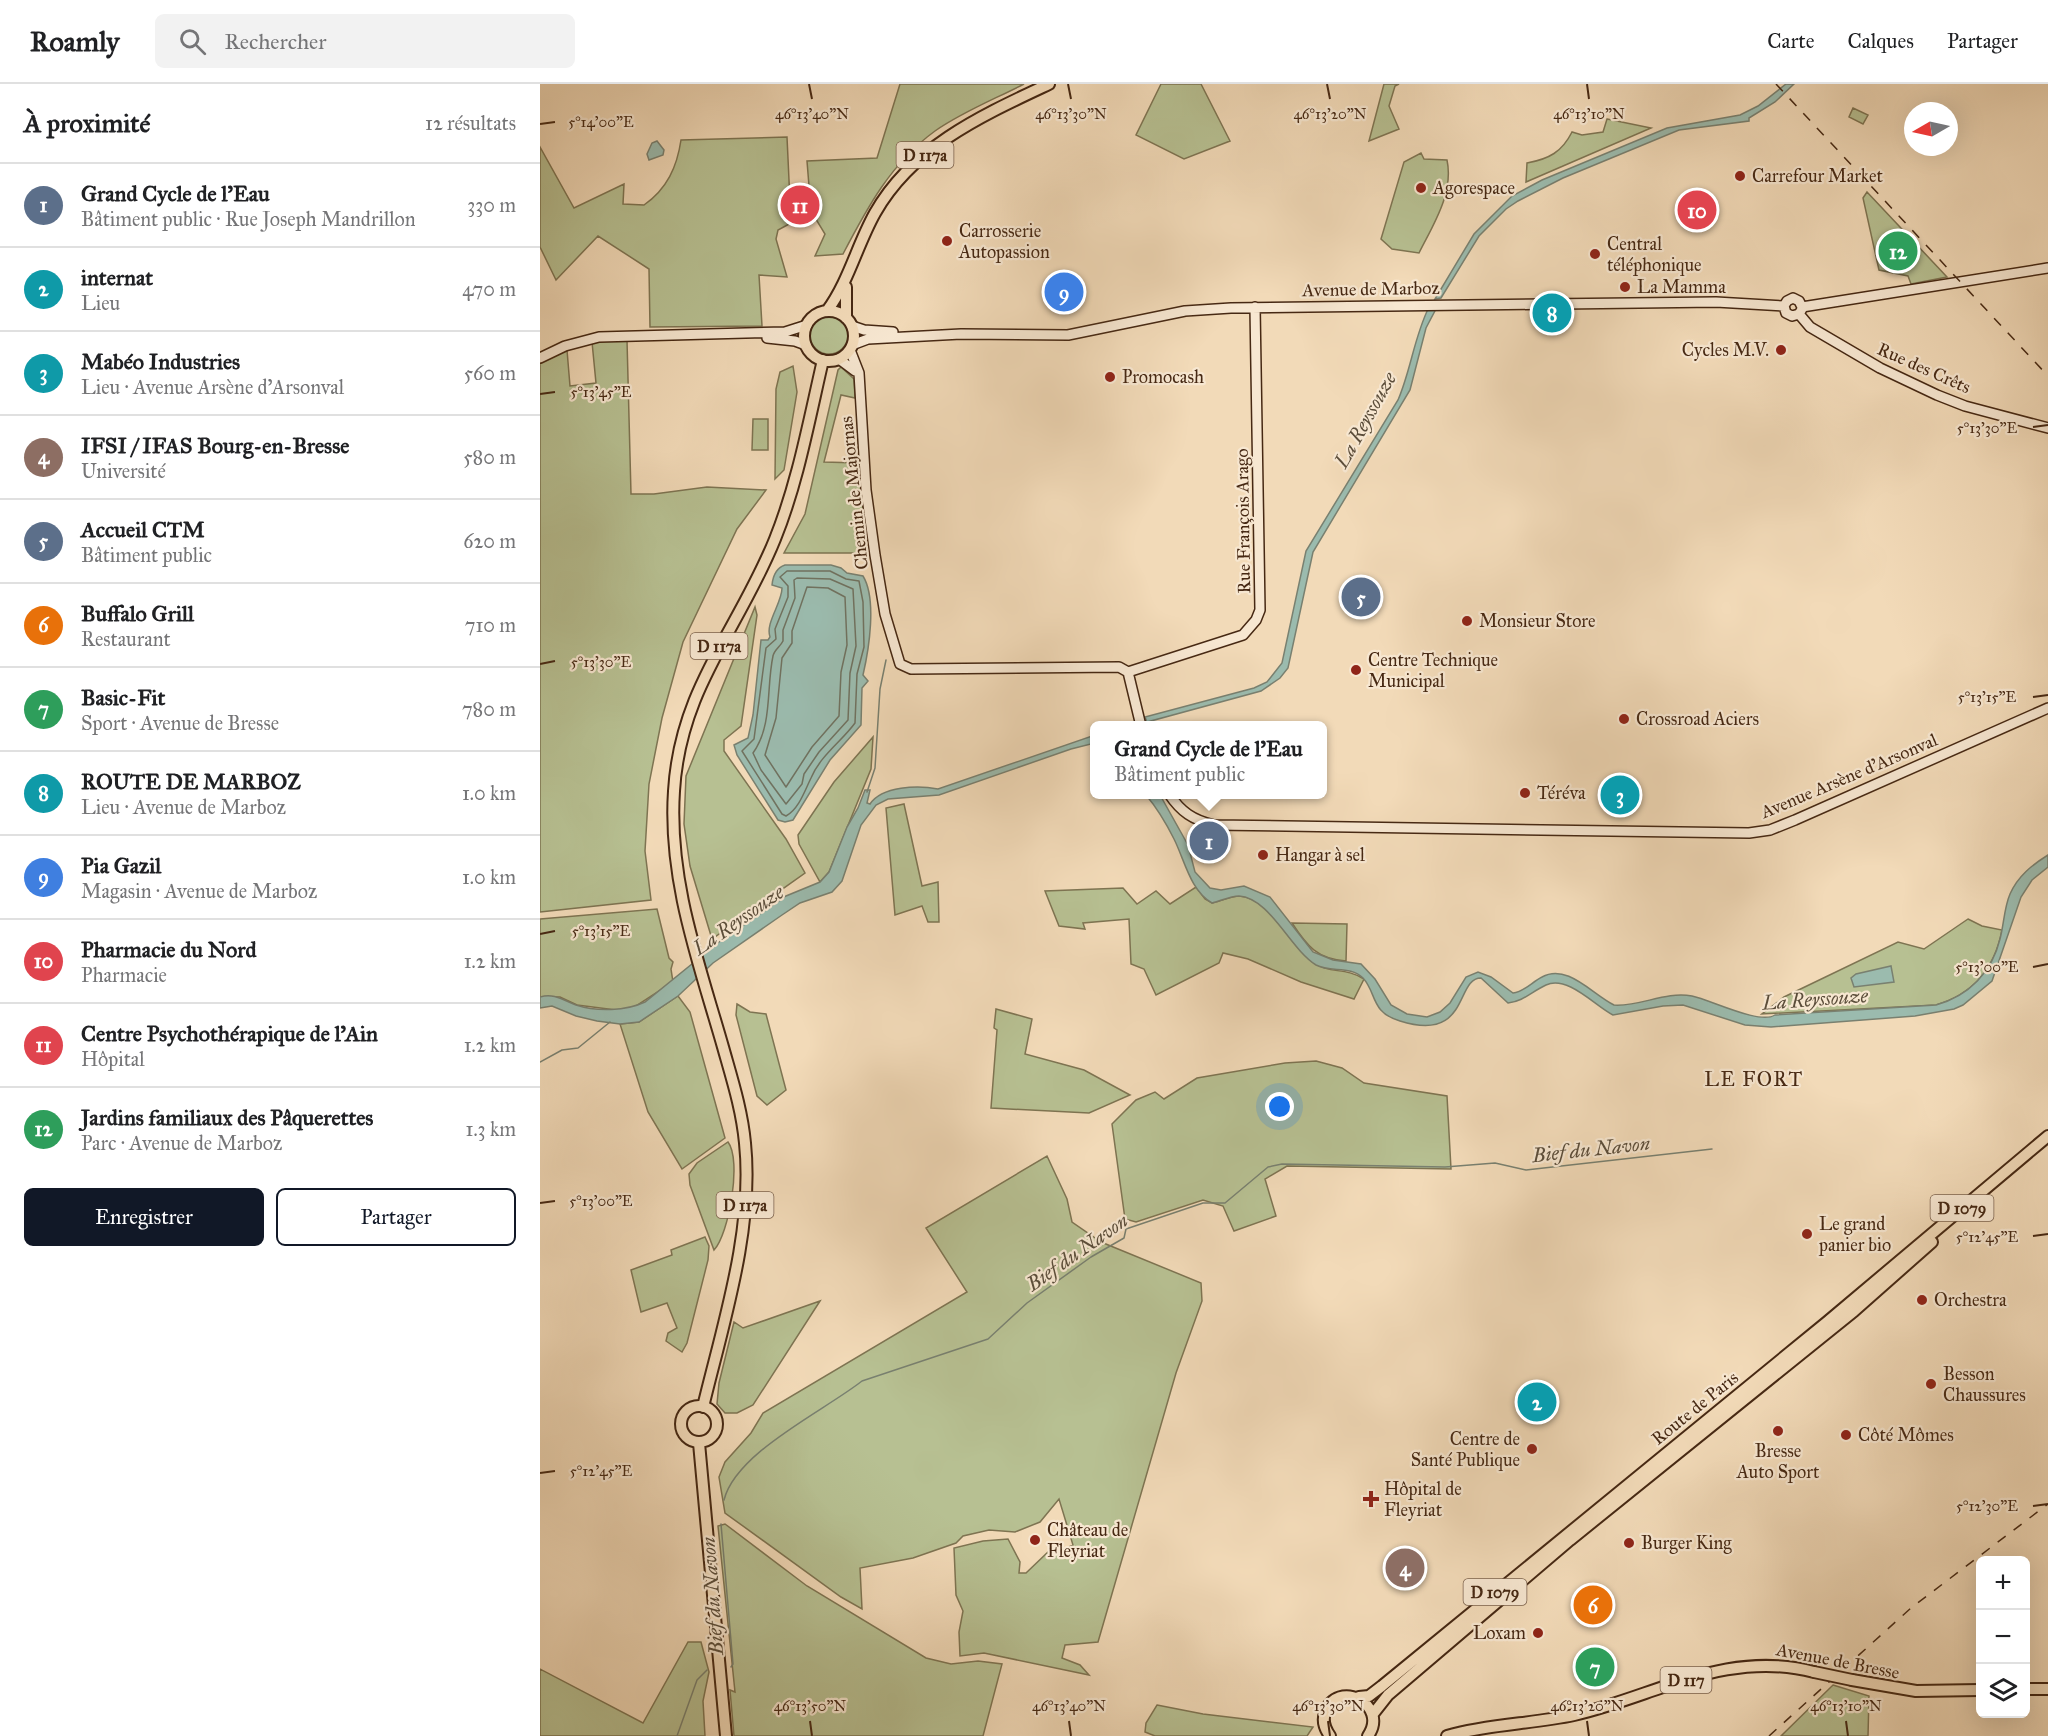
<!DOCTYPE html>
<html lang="fr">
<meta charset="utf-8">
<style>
body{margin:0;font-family:"IM FELL Great Primer",serif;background:#f2f2f2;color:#202124}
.controls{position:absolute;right:18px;bottom:18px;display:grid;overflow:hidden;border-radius:9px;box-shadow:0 6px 24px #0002}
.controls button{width:54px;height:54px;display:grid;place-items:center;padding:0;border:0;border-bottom:2px solid #e0e0e0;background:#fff;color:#202124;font:30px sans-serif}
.compass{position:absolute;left:1364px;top:18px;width:54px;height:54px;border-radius:50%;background:#fff;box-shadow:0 6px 24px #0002;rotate:261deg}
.you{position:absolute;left:740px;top:1023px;width:21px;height:21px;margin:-15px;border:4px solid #fff;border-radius:50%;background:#1a73e8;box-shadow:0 0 0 9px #1a73e833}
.badge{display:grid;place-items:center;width:39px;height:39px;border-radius:50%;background:#111827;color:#fff;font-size:20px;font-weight:700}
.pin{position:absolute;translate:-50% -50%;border:3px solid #fff;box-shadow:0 2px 6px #0006}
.popup{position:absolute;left:550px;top:637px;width:237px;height:78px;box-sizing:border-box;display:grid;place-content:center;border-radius:9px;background:#fff;filter:drop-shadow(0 2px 4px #0005);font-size:20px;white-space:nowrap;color:#757577}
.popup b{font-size:22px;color:#202124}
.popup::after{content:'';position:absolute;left:50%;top:100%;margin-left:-12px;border:12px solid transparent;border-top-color:#fff}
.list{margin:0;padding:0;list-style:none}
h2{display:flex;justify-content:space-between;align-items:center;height:78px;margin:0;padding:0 24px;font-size:26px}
h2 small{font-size:20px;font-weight:400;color:#757577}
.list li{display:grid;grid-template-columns:39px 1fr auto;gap:18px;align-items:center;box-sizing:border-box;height:84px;padding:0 24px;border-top:2px solid #e0e0e0}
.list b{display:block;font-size:22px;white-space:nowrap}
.list p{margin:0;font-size:20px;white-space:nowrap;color:#757577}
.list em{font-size:20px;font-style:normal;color:#757577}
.actions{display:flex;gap:12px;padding:18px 24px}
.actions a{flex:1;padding:14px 0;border:2px solid #111827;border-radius:9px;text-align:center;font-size:21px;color:#111827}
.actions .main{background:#111827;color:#fff}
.icon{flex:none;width:33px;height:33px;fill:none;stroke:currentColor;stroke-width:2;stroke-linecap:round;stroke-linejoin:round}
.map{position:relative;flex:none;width:1508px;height:1652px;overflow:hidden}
header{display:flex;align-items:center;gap:36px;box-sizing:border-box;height:84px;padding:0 30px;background:#fff;border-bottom:2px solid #e0e0e0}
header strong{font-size:28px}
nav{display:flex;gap:33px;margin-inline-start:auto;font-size:21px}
.search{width:420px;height:54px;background:#f2f2f2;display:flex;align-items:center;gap:15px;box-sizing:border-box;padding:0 21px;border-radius:9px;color:#757577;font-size:22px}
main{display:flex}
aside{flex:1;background:#fff}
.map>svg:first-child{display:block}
</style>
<header>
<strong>Roamly</strong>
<div class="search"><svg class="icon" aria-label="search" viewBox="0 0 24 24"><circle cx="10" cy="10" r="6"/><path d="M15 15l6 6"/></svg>Rechercher</div>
<nav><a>Carte</a><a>Calques</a><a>Partager</a></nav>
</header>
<main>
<aside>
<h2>À proximité<small>12 résultats</small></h2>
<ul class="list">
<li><span class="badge" style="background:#5c6f8a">1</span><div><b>Grand Cycle de l'Eau</b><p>Bâtiment public · Rue Joseph Mandrillon</p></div><em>330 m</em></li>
<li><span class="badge" style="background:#0f9aa8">2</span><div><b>internat</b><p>Lieu</p></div><em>470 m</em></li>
<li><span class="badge" style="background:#0f9aa8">3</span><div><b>Mabéo Industries</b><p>Lieu · Avenue Arsène d'Arsonval</p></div><em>560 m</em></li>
<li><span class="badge" style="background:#8d6e63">4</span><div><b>IFSI / IFAS Bourg-en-Bresse</b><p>Université</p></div><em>580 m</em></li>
<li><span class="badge" style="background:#5c6f8a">5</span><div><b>Accueil CTM</b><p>Bâtiment public</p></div><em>620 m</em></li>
<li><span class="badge" style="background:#e8710a">6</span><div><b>Buffalo Grill</b><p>Restaurant</p></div><em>710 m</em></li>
<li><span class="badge" style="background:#2e9e5b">7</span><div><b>Basic-Fit</b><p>Sport · Avenue de Bresse</p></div><em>780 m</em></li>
<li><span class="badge" style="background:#0f9aa8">8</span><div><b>ROUTE DE MARBOZ</b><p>Lieu · Avenue de Marboz</p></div><em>1.0 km</em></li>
<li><span class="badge" style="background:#3f7fe0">9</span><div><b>Pia Gazil</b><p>Magasin · Avenue de Marboz</p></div><em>1.0 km</em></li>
<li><span class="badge" style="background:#e0444e">10</span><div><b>Pharmacie du Nord</b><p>Pharmacie</p></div><em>1.2 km</em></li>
<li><span class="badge" style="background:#e0444e">11</span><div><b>Centre Psychothérapique de l'Ain</b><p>Hôpital</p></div><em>1.2 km</em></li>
<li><span class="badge" style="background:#2e9e5b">12</span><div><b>Jardins familiaux des Pâquerettes</b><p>Parc · Avenue de Marboz</p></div><em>1.3 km</em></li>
</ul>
<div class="actions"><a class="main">Enregistrer</a><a>Partager</a></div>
</aside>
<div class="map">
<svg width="1508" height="1652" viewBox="0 0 1508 1652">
<rect width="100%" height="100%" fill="#f2dab8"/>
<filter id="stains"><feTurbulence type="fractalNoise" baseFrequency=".00333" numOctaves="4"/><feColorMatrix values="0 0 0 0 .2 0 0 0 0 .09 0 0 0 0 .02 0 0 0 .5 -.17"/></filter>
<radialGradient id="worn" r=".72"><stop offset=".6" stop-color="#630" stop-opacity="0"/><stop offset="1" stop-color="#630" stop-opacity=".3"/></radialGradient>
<!-- green -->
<path fill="#b7c092" stroke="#7e7452" stroke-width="1.5" d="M360,0H484C455,15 422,28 395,47C351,79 327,124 303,170L275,172L285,150L271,127L267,77L337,74Z
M621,0H661L690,57L644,75L596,51Z
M844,0H859L855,2L849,22L859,45L829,57Z
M1313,24L1328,31L1323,40L1309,33Z
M1067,35L1111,44L986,98L987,79C1009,75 1022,68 1032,48L1042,51L1063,48Z
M247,53L251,139L238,146L236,155L247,193L219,191L222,242L110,243L109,185L58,152L16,196L0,163V63L34,124L84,100L83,120L104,121C127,105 137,83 141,56Z
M881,69L884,75L907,76C914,109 893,141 879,169L852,165L841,155L864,78Z
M1327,108L1407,193L1371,200L1368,192L1339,186L1323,114Z
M270 251a19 19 0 1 1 38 0a19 19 0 1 1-38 0Z
M87,256L91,410H114L167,403L226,406L197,445L143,558L122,634L109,700L105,767L111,816L0,828V278L27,266L30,302L56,299L52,258Z
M253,282L257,308L244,386L235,395L236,305L240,288Z
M301,283L314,295L315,314L301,311L284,378L319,379L327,469H244L265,430L298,286Z
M213,335H228V366H212Z
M215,523L217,531L201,642L184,656V667L246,755L265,789L172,855L150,782L144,740L146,692Z
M333,653L331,685L289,788L280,798L259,760L258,751L294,698Z
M364,720L382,802L398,798L399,838H388L382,822L355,831L346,724Z
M656,803L665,815L672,819C680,817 692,812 700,812C734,816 748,863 776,880C791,890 805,883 824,895L814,915L761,898L708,875L683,869L679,879L616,911L604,885L591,880L589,835L543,839L545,845L519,842L505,807L583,804L597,820L616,807L630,820Z
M117,825L129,874L133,878L131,885L133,898L93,924L76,926L37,921L20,913H0V835Z
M1428,835L1442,842L1462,846C1455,883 1434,910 1396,921L1222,930L1244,913L1358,858L1384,865Z
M752,839L807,840L806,877C777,875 767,862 752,839Z
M138,912L150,928L185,1054L142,1085L108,1028L80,940L99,938Z
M197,920L210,928L226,930L246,1006L227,1021L217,1012L196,931Z
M456,925L492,935L485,970L544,986L590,1011L549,1029L451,1024L457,946L454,944Z
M776,977L802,984L824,999L907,1012L911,1085L747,1082L725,1095L736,1132L694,1147L683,1122L663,1116L596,1138L585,1135L572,1040L596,1016L615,1008L624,1015L657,994L745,979Z
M188,1058C202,1076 189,1150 174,1166L150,1101L149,1090L157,1079Z
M507,1072L527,1115L532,1138L561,1158L661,1199L662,1217L636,1289L558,1558L525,1561L522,1574L540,1581L549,1591L444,1569L420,1572L419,1548L423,1527L416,1511L414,1464L443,1457L468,1455L480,1478L479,1489H486L508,1468L521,1467L533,1461L519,1415L500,1438L475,1448L449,1446L423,1452L416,1459L373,1474L320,1484L322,1525L301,1513L185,1429L179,1393L185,1378L211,1349L223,1329L427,1208L386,1144Z
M165,1153L169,1162L168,1176L147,1259L142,1268L126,1257L128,1249L137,1244L127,1219L101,1228L91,1186L132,1171L131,1166Z
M280,1217L213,1321L197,1329H185L177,1320L179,1299L194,1238L203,1244Z
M185,1440L267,1502L386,1574L411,1580L438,1577L462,1580L443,1652H194L190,1606L195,1608L178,1442Z
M148,1558H161L169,1588L163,1617L165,1652H0V1585L103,1639Z
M1293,1601L1329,1612L1328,1652H1241Z
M617,1621L663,1630L773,1643L767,1652H615L605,1648L606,1639Z"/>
<!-- water -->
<path fill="#9bbbae" stroke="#798070" stroke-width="1.5" d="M1246,0H1254L1235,18L1209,34V37L1139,46L1023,94L978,117L966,125L939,152L901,214L895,215L934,150L972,112L1002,96L1127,44L1200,31L1218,22Z
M117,57L124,66L123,71L109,76L107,70L112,59Z
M889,223H897L886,244L870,306L773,468L748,584L740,594L721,607L607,638L605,633L714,604L727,598L742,579L766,467L858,316C871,286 874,253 889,223Z
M245,481H291L301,484L307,489L323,492C337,515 329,565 323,591L328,597L322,604L321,641L290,676L253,736L245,738L238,736L197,671L194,661L208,654L213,631L221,556H228L230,553C225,539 242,519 242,504L232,501C233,491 236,484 245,481Z
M555,651V659L531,665L399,711L348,715L336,721L321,741L302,797L292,808L260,819L242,831L173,879L138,912L99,938L80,940L57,937L36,932L12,922L0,924V913C14,909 23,916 36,921C57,928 86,927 105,918L179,858L246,812L280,798L289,788L307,743L318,724L325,706H330L327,719L330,720C342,702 378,701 398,705Z
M606,711H620L648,761L655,788L670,804L681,806L704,802L730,813L773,868L793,876L821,880L835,895L851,921L867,930L887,933L900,928L910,919L926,893L938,888L951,893L973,909C984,908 992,898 1002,893C1027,879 1052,910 1074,921C1100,923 1125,907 1152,912C1171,916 1220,941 1235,931L1396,921C1429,912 1452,888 1460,855C1464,840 1464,824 1470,810C1478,792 1492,781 1508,771V783L1492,796L1481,813L1452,897L1423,921L1414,925L1375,932L1231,943L1205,941L1143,921L1123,922L1073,931C1055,922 1028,891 1006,901C991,908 984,917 968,919L941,894C915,894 930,959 860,937C830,928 837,909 823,894C810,881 791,889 776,881C750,865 730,814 699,812C691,812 680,817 672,819C650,806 645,777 634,755C626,739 617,724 606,711Z
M1351,882L1354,898L1314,903L1311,894L1316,890Z"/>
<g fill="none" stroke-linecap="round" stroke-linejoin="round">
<!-- shore -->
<path stroke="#707260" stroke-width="1.5" d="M247,487H290L306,495L319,497L323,518L324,563L317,590L315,639C302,657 280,672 271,694C265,706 259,725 246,732L242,730L202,667L214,655L226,564L236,555L235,545L248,513V502L240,493Z
M257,494L290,495L313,505L316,562L310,589L308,636L279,668L264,690L262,700L246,720L221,686L213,669C233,641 226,604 233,572C234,566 240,563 243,557V546L255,514L254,496Z
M267,503L288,504L305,513L307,561L301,588L299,632L272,663L246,703L225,671L236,634L242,574L252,559V547Z"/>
<!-- stream -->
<path stroke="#798070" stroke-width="1.5" d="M327,708L335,684L340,605L346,576
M0,978L22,966L38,964L70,938
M184,1416C196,1368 284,1327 322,1297L448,1255L487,1219L551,1173L584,1154L586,1145L663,1119H685L728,1083L742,1080L905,1083L955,1079L986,1086L1172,1065
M181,1440L193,1580L191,1583
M137,1652L157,1596L167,1586"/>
<!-- secondary casing -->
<g stroke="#462813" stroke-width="12">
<path id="secondary" d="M1244,222L1246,229L1252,232L1259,230L1262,225
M1244,222L1247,217L1253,214L1259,217L1262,223
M1262,223L1508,184
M1259,230L1270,243L1340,284L1397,311L1425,322L1508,344
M312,242L324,246L353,248
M227,254L255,257L266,261
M312,261L328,255L421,250L528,251L645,227L691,224L1176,218L1244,222
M310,266L319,289L326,406L335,471L345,530L360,580L371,585L579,583L588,588
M0,274L25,262L59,253L245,248L267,241
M299,275L315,287
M588,588L703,551L716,536L720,526L715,223
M588,588L601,642
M629,710C641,728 653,736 674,741L1209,749L1230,746L1255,736L1508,624"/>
</g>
<!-- primary casing -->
<g stroke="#462813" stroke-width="14">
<path id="primary" d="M287,227C309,197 317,161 335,129C373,62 443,31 509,0
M264 252a25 25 0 1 1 50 0a25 25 0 1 1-50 0Z
M306,234V203
M141 1340a18 18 0 1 1 36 0a18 18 0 1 1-36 0Z
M163,1323C183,1240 214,1145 205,1059C202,1026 192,995 183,963C159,879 128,796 134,707C140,604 199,545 235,455C258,398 269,336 283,276
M159,1359L186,1652
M1312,1596L1376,1607L1440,1606
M1486,1605H1508
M819,1613L829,1612L842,1602L1287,1238L1508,1052
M833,1630L848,1611L1030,1456L1314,1227L1392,1158
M790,1652C785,1645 782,1637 785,1629C796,1594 850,1620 828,1652
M907,1652C948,1640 992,1640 1034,1631C1116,1612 1187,1565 1274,1588"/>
</g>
<!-- secondary -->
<use href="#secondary" stroke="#f7e7d1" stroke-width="9"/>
<!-- primary -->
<use href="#primary" stroke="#f2dab8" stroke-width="10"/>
<!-- rail -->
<path stroke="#462813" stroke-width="1.5" stroke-dasharray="10 10" stroke-linecap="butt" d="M1236,0L1508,292
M1229,1652L1371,1524L1508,1420"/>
<!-- primary-bridge casing -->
<g stroke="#462813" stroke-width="14" stroke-linecap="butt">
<path id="primary-bridge" d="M1274,1588L1312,1596"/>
</g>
<!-- primary-bridge -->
<use href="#primary-bridge" stroke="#f2dab8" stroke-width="10"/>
</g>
<!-- ticks -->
<path fill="none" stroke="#462813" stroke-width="2" d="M269,0L272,15M528,0L531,15M787,0L790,15M1047,0L1049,15M0,40L15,38M0,310L15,308M1493,343L1508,341M0,580L15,577M1493,613L1508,611M0,850L15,847M1493,883L1508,880M0,1119L15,1117M1493,1152L1508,1150M0,1389L15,1387M1493,1422L1508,1420M270,1637L272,1652M529,1637L531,1652M788,1637L790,1652M1047,1637L1049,1652M1306,1637L1308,1652"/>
<!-- markers -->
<g fill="#8f2418" stroke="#f7e7d1" stroke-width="2">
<circle cx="1200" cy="92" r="6"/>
<circle cx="881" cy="104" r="6"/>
<circle cx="407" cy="157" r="6"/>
<circle cx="1055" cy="170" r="6"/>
<circle cx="1085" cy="203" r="6"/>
<circle cx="1241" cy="266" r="6"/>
<circle cx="570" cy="293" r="6"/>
<circle cx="927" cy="537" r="6"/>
<circle cx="816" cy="586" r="6"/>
<circle cx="1084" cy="635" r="6"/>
<circle cx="985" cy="709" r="6"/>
<circle cx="723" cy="771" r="6"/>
<circle cx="1267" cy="1150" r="6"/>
<circle cx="1382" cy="1216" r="6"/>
<circle cx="1391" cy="1300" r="6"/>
<circle cx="1238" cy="1347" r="6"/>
<circle cx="1306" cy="1351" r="6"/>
<circle cx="992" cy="1365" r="6"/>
<path d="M828 1406h6v6h6v6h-6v6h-6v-6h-6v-6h6z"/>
<circle cx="495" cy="1456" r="6"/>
<circle cx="1089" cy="1459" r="6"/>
<circle cx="998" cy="1549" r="6"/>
</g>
<g text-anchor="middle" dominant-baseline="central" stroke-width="4.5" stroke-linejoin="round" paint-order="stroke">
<!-- shield labels -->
<g fill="#f7e7d1" stroke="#7b614c" stroke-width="1.5">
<rect x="356.5" y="58" width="57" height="26" rx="4.5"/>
<rect x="150.5" y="549" width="57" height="26" rx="4.5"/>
<rect x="176.5" y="1108" width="57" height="26" rx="4.5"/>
<rect x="1390.5" y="1111" width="63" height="26" rx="4.5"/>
<rect x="923.5" y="1495" width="63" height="26" rx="4.5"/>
<rect x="1120.5" y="1583" width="51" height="26" rx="4.5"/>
</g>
<g font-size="16" font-weight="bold" fill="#462813">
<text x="385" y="71">D 117a</text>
<text x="179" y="562">D 117a</text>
<text x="205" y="1121">D 117a</text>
<text x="1422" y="1124">D 1079</text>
<text x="955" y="1508">D 1079</text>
<text x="1146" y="1596">D 117</text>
</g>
<!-- poi labels -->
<g font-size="18" fill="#462813" stroke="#f7e7d1" text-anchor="start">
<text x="1212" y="92">Carrefour Market</text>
<text x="893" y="104">Agorespace</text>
<text x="419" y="147">Carrosserie<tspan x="419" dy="21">Autopassion</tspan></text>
<text x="1067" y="160">Central<tspan x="1067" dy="21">téléphonique</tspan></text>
<text x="1097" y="203">La Mamma</text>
<text x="1229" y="266" text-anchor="end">Cycles M.V.</text>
<text x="582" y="293">Promocash</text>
<text x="939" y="537">Monsieur Store</text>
<text x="828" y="576">Centre Technique<tspan x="828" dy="21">Municipal</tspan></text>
<text x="1096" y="635">Crossroad Aciers</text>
<text x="997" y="709">Téréva</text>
<text x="735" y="771">Hangar à sel</text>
<text x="1279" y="1140">Le grand<tspan x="1279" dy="21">panier bio</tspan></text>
<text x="1394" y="1216">Orchestra</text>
<text x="1403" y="1290">Besson<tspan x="1403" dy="21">Chaussures</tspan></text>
<text x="1318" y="1351">Côté Mômes</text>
<text x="980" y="1355" text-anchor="end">Centre de<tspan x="980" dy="21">Santé Publique</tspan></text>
<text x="1238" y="1367" text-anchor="middle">Bresse<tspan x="1238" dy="21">Auto Sport</tspan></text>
<text x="844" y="1405">Hôpital de<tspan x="844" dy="21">Fleyriat</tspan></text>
<text x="507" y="1446">Château de<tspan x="507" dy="21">Fleyriat</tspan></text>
<text x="1101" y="1459">Burger King</text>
<text x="986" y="1549" text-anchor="end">Loxam</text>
</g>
<!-- street labels -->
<g font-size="18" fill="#462813" stroke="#f7e7d1">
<text transform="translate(831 205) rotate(-1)">Avenue de Marboz</text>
<text transform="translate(1384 284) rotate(24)">Rue des Crêts</text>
<text transform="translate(314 409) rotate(-96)">Chemin de Majornas</text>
<text transform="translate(703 437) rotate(-91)">Rue François Arago</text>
<text transform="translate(1309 692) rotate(-23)">Avenue Arsène d'Arsonval</text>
<text transform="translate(1155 1324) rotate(-39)">Route de Paris</text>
<text transform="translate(1298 1577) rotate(11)">Avenue de Bresse</text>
</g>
<!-- water labels -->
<g font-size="20" font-style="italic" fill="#5b4d3a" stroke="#f7e7d1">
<text transform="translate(825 336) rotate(-61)">La Reyssouze</text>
<text transform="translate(198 836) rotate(-35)">La Reyssouze</text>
<text transform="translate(1275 915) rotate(-4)">La Reyssouze</text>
<text transform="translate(1051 1065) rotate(-6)">Bief du Navon</text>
<text transform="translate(537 1168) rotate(-35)">Bief du Navon</text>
<text transform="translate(172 1512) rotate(-94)">Bief du Navon</text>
</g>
<!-- neighbourhood labels -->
<g font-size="20" letter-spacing="1.5" fill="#462813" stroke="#f7e7d1">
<text x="1214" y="995">LE FORT</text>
</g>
</g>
<g font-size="15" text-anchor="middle" fill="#462813" stroke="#f7e7d1" stroke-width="4.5" stroke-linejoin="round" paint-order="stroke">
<text x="272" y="35">46°13'40"N</text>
<text x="531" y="35">46°13'30"N</text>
<text x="790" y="35">46°13'20"N</text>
<text x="1049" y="35">46°13'10"N</text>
<text x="61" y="43">5°14'00"E</text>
<text x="61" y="313">5°13'45"E</text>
<text x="1447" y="349">5°13'30"E</text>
<text x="61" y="583">5°13'30"E</text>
<text x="1447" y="618">5°13'15"E</text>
<text x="61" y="852">5°13'15"E</text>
<text x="1447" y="888">5°13'00"E</text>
<text x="61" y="1122">5°13'00"E</text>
<text x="1447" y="1158">5°12'45"E</text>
<text x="61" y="1392">5°12'45"E</text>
<text x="1447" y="1427">5°12'30"E</text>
<text x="270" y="1627">46°13'50"N</text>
<text x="529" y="1627">46°13'40"N</text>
<text x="788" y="1627">46°13'30"N</text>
<text x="1047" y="1627">46°13'20"N</text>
<text x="1306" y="1627">46°13'10"N</text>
</g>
<rect width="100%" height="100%" filter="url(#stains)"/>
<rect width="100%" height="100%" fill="url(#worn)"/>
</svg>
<div class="controls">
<button>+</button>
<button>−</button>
<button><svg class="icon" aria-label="layers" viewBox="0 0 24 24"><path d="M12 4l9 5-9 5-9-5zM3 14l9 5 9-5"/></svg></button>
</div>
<svg class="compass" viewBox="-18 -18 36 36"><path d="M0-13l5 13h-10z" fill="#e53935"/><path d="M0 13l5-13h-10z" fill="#757577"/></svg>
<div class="you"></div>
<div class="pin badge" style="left:669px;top:757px;background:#5c6f8a">1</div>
<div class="popup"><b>Grand Cycle de l'Eau</b>Bâtiment public</div>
<div class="pin badge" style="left:997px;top:1318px;background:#0f9aa8">2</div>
<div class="pin badge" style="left:1080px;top:711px;background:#0f9aa8">3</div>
<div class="pin badge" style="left:865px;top:1484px;background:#8d6e63">4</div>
<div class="pin badge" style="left:821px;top:513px;background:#5c6f8a">5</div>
<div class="pin badge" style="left:1053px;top:1521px;background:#e8710a">6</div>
<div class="pin badge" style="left:1055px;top:1583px;background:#2e9e5b">7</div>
<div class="pin badge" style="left:1012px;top:229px;background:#0f9aa8">8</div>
<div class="pin badge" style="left:524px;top:208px;background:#3f7fe0">9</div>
<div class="pin badge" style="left:1157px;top:126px;background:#e0444e">10</div>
<div class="pin badge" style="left:260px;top:121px;background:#e0444e">11</div>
<div class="pin badge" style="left:1358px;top:167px;background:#2e9e5b">12</div>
</div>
</main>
